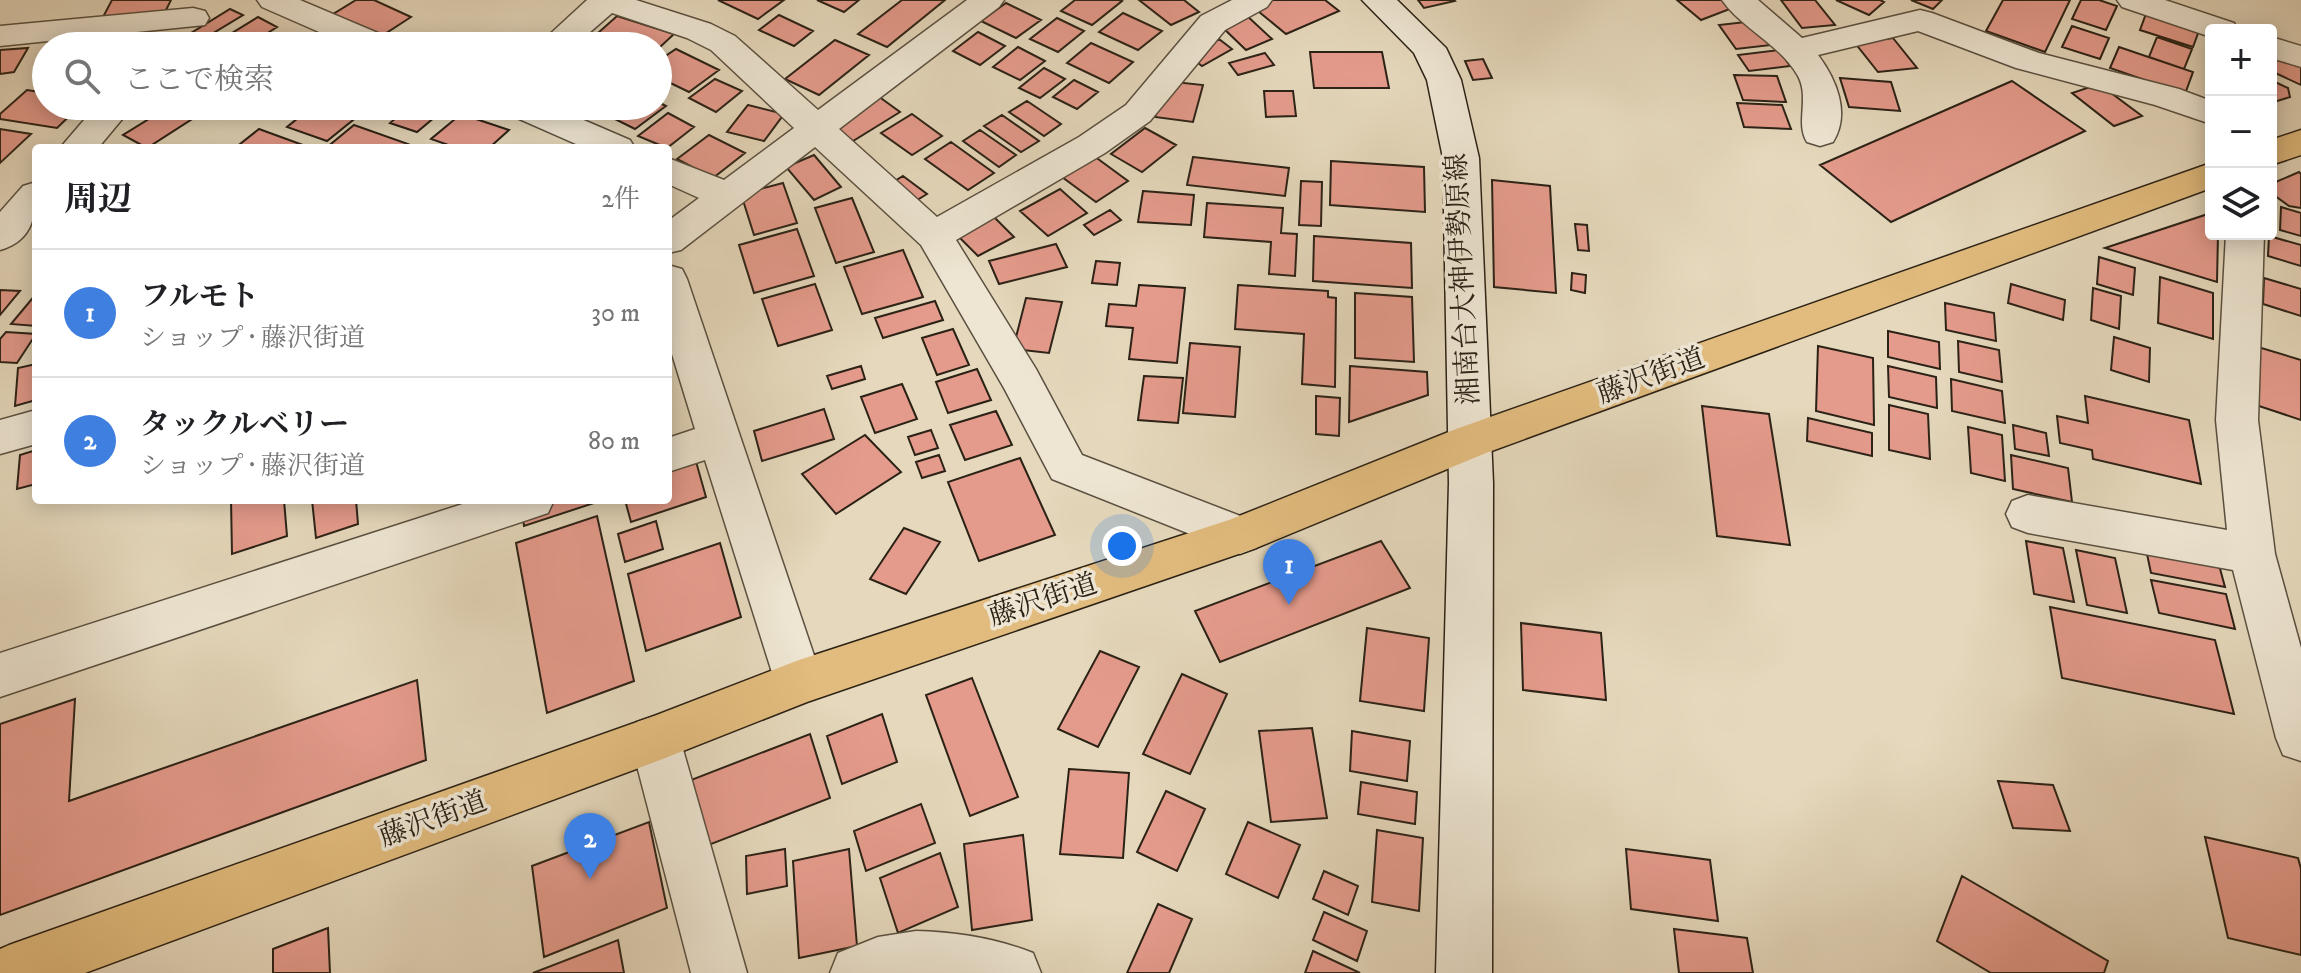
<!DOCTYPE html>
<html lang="ja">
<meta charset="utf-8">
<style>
body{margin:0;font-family:"IM FELL DW Pica","Noto Serif JP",serif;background:#f2f2f2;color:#202124}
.controls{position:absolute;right:24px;top:24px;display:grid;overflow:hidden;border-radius:8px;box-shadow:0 4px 20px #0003}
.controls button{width:72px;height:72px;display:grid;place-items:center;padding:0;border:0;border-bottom:2px solid #e0e0e0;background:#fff;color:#202124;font:40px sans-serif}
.you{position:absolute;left:1122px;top:546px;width:28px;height:28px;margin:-20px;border:6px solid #fff;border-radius:50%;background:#1a73e8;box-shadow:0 0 0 12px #1a73e833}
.badge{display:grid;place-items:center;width:52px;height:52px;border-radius:50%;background:#8f2418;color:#fff;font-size:26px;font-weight:700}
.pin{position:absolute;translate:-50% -66px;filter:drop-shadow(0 2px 4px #0008)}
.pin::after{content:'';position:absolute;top:42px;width:28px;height:24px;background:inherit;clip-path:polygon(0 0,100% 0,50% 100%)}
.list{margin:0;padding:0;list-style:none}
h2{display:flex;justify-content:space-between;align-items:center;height:104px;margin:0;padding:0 32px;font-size:34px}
h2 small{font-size:26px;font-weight:400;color:#757577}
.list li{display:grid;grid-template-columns:52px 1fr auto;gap:24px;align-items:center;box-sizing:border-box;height:128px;padding:0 32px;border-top:2px solid #e0e0e0}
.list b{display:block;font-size:30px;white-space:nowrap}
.list p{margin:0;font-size:26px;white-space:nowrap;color:#757577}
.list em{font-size:26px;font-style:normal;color:#757577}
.icon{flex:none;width:44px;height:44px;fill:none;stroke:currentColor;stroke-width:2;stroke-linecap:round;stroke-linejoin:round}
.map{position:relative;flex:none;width:2301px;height:973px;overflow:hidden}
.search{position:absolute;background:#fff;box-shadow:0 4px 20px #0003;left:32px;top:32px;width:640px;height:88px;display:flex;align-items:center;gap:20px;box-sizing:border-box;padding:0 28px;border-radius:44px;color:#757577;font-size:30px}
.panel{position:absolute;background:#fff;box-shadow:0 4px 20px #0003;left:32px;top:144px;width:640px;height:360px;border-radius:8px}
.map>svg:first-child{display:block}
</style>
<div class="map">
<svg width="2301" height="973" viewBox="0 0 2301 973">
<rect width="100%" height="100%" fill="#e5d8bc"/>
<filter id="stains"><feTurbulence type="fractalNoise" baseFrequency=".0025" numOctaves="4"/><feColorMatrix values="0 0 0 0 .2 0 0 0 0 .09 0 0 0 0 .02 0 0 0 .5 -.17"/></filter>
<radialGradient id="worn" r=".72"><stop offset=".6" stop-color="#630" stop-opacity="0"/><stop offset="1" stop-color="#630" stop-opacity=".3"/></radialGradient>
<!-- building -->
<path fill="#e59b8c" stroke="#2b2216" stroke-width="2" d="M112,0H171L165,12L103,17Z
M356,0H374L411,17L377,39L330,16Z
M718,0H784L758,19Z
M817,0H859L844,12Z
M902,0H945L887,47L858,34Z
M1075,0H1119L1122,1L1092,25L1061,11Z
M1139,0H1184L1199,12L1171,25Z
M1268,0H1325L1339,11L1286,34L1253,7Z
M1418,0H1454L1455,1L1424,8Z
M1677,0H1726L1735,7L1701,20Z
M1781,0H1815L1835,25L1802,28Z
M1836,0H1880L1884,2L1869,15Z
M1911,0H1942L1933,9Z
M2003,0H2070L2045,52L1986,31Z
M2081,0H2099L2117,6L2106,30L2072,19Z
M1006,3L1041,20L1016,38L981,21Z
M230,9L243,15L200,41L188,35Z
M2147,11L2200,28L2193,47L2140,30Z
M1123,13L1162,31L1138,50L1099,32Z
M1245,14L1272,39L1246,50L1219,24Z
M779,15L813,31L794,46L759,30Z
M617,16L674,34L658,49V46H605L589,41Z
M258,17L277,27L247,46H211Z
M1057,18L1084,31L1058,52L1030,39Z
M1754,21L1771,45L1736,49L1719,25Z
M2072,26L2109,38L2100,59L2062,47Z
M978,32L1005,46L980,65L953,51Z
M274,36L295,46H257Z
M2157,37L2192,49L2184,69L2149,57Z
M1893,38L1917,68L1878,72L1855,43Z
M140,39L136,46H108L111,41Z
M1219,39L1232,49L1202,66L1189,56Z
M835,40L869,55L819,95L785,79Z
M1091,43L1133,62L1109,83L1067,63Z
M1018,47L1045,61L1020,80L993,67Z
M2119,47L2193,72L2185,94L2110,68Z
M28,48L14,72L0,74V50Z
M676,49L719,70L689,92L658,77V61Z
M1779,50L1790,66L1749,71L1738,55Z
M1310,52H1382L1389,88H1314Z
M1265,53L1274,65L1238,75L1229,63Z
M2275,55L2301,64V85L2271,71V60Z
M1483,59L1492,78L1473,80L1465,61Z
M1044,68L1065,79L1040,98L1019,88Z
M1734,75L1777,76L1786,102L1743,100Z
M1840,78L1891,82L1900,111L1849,107Z
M715,79L742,91L716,112L689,98Z
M1074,80L1098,92L1077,109L1053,97Z
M2271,80L2288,88L2290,97L2271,103Z
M1165,81L1203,85L1193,122L1155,117Z
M2012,81L2085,131L1891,222L1820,165Z
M2099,84L2142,116L2114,126L2072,93Z
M27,90L46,93V106H80L57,128L0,119V114Z
M1264,91H1293L1296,116L1266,117Z
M878,96L900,112L853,141L830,124Z
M1027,101L1061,124L1044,136L1009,112Z
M658,102L666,106L635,129L593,108L658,106Z
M1737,103L1782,105L1791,129L1744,127Z
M748,105L784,114L764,141L727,132Z
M170,106H192L203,112L147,148L123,135Z
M313,106H331L358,116L327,141L287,127Z
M410,106H448L417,132L390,123Z
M668,113L694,127L667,148L638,136Z
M461,114L509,130L489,148H457L431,139Z
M912,114L942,136L912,155L881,133Z
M1002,115L1039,141L1021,152L984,126Z
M354,125L408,144L403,148H326Z
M1145,128L1176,145L1142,172L1111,154Z
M0,129L31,134L0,163Z
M259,129L311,148H235Z
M980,130L1016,155L999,167L963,141Z
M709,135L745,153L713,178L677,159Z
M951,142L994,173L968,190L925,159Z
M814,155L841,187L814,200L786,167Z
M1094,156L1128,181L1096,202L1062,177Z
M1193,157L1289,168L1285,196L1187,185Z
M1331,161L1424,167L1425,212L1330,205Z
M2299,172L2301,174V208L2289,206L2271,193V184Z
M903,176L927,194L909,205L885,187Z
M1492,180L1550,186L1556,293L1494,287Z
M1301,181L1322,182L1321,226L1299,225Z
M783,183L797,223L754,235L741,194Z
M1060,189L1087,213L1048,236L1020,211Z
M1143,191L1194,195L1191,225L1138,222Z
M852,198L874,252L836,263L815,208Z
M1207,203L1283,208L1281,233L1297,234L1295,276L1269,274L1271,242L1204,237Z
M2281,207L2301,213V236L2280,230Z
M1110,210L1121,220L1094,235L1084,225Z
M990,213L1014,237L978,256L954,232Z
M2211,213V234H2218L2217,282L2105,248Z
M1575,224L1587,225L1589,251L1578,250Z
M797,229L814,276L754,293L739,245Z
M1314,236L1411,243L1412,288L1313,281Z
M2269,236L2301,245V266L2268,256Z
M1056,244L1067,267L999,284L989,261Z
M903,250L923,297L862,314L844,267Z
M2099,257L2135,268L2133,295L2097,284Z
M1096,261L1120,263L1117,285L1092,283Z
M1572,273L1586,275L1585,293L1571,290Z
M2160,277L2213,293V339L2158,323Z
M2264,278L2301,289V316L2263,304Z
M815,284L832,330L778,346L762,299Z
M2011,284L2065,300L2063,320L2008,303Z
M1139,285L1185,288L1177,363L1129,359L1133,328L1106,326L1109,304L1136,306Z
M1238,285L1328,291V297L1336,298L1335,387L1302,384L1304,334L1235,329Z
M2093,288L2121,296L2119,329L2091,320Z
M0,290L20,291L0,315Z
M1355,293L1412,297L1414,362L1355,358Z
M36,294V326L11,324Z
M1026,298L1062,302L1049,353L1013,349Z
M935,301L943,320L883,338L875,318Z
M1945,303L1994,313L1996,341L1946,330Z
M953,329L969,365L937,375L922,338Z
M1888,331L1939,342L1940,369L1888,357Z
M6,332L36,334L17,363L0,362V339Z
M2114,337L2150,348L2149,382L2111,370Z
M1958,341L1999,350L2002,382L1959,372Z
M1190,343L1240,347L1235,417L1183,413Z
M1818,346L1873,358L1874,425L1816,411Z
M2258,347L2301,360V420L2256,405Z
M36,364V400L15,406L18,368Z
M861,366L865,379L832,389L827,376Z
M1350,366L1427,372L1428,395L1349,422Z
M1888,366L1936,377L1937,408L1889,397Z
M977,369L991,400L948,413L936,382Z
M1144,376L1183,378L1178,423L1138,420Z
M1951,379L2002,391L2005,423L1952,411Z
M902,384L917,419L875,433L861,397Z
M1316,396L1340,398L1339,436L1316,434Z
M2085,396L2189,420L2201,484L2093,459L2092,450L2060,443L2057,416L2088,423Z
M1889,405L1928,414L1930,459L1889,450Z
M1702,406L1769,414L1790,545L1717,536Z
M824,409L834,439L762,461L754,431Z
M996,411L1012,445L965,460L950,425Z
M1808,418L1872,433V456L1807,441Z
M2013,425L2046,433L2049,456L2015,449Z
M1968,427L2002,435L2005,481L1971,473Z
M931,430L938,448L915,455L908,437Z
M865,435L901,472L836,514L802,474Z
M36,450V484L17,489L20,455Z
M939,455L945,471L922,478L916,462Z
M2011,455L2068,468L2072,502L2013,489Z
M695,458L706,497L631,522L625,500H668V467Z
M1020,458L1055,535L979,561L948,482Z
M231,500H284L287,536L232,554Z
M312,500H356L358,524L316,538Z
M561,500L600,501L524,526L522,513Z
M597,516L634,681L547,713L516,543Z
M656,521L663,549L625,562L618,534Z
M904,528L940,542L906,594L870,579Z
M2144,540L2216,554L2225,587L2151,573Z
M1381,541L1410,588L1220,662L1195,611Z
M2026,541L2063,548L2074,602L2034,594Z
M720,543L741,617L646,651L628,574Z
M2076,550L2115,558L2127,613L2087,605Z
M2151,580L2226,594L2235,629L2159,613Z
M2050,607L2215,640L2234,714L2062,678Z
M1521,623L1601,633L1606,700L1523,690Z
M1367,628L1429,638L1424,711L1360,701Z
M1100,651L1139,667L1098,747L1058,729Z
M1182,674L1227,694L1190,774L1143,754Z
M972,678L1018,797L970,816L926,695Z
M417,680L426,760L0,915V724L75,699L69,801Z
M882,714L897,762L842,784L827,736Z
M1312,728L1327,818L1271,822L1259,731Z
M1352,731L1410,741L1407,781L1350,771Z
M810,734L830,798L706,846L691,780Z
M1069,769L1129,773L1123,858L1060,854Z
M1998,781L2053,785L2070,831L2013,828Z
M1361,782L1417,792L1415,824L1358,814Z
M1166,791L1205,809L1177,871L1137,852Z
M921,804L935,843L866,871L854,831Z
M649,822L667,908L544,957L532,866Z
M1248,822L1300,845L1278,898L1226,874Z
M1377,830L1423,838L1419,911L1372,902Z
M1023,835L1032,920L972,930L964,844Z
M2205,837L2298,858L2301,869V955L2228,938Z
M785,849L787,886L747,894L746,856Z
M849,849L857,946L799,958L793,861Z
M1626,849L1710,860L1718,921L1631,909Z
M940,853L958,907L898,933L880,878Z
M1324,871L1358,886L1348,915L1313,899Z
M1962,876L2108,961L2104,973H1991L1937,941Z
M1158,904L1192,919L1169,973H1127Z
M1324,912L1367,931L1357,961L1313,940Z
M328,928L330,973H273V949Z
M1674,929L1747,938L1753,973H1679Z
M618,940L624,973H533Z
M1313,951L1360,973H1305Z"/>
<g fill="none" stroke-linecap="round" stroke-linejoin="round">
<!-- street casing -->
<g stroke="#5a5040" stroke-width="3">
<path id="street" d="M257,0H300L392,39L397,46H351L262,7Z
M587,0H636L711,24L735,36L818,110L967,0H1004L999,7L839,129L937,217L1079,137L1126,105L1201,16L1232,0H1272L1267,7L1225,30L1150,121L1105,153L956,240L1036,369L1082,455L1256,522L1263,535L1256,548L1240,554L1052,479L1004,388L921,245L815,147L681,250L668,253V221L699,198L668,184V158L724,180L794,128L711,50L687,38L612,13L574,46H537Z
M1722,0H1758L1802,38L1920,10L1932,13L2039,53L2179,89L2211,101V124L2155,105L2016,68L1918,31L1818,55C1836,79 1851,113 1833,142L1820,146L1807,142C1795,123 1810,98 1798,76C1780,44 1742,29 1722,0Z
M2117,0H2165L2234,23L2238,30H2211V37L2122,7Z
M193,8L205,11L209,18L205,25L0,46V26Z
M2271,37L2301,46V67L2271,58Z
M96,106H133L98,148H60Z
M503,106H551L630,140L635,148H585L508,114Z
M36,182C36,213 35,240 0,250V212L23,186Z
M2226,234H2264L2258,420L2275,554L2301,648V761L2283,755L2276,738L2233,570L2028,533L2012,527L2006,514L2012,501L2028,495L2227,530L2216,420Z
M668,265L682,269L687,279L823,682L816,698L799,704L782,698L775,682L705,460L668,472V438L695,429L668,341Z
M36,410V444L0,454V420Z
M475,500H554L548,513L0,697V653Z
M655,716L673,722L680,739L747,973H691L630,739L637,722Z
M916,931C955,932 996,938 1033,953L1041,973H830L838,953L878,937Z"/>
</g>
<!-- secondary casing -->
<g stroke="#2b2216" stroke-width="3">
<path id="secondary" d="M1362,0H1397L1446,48L1461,80L1479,158L1493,483L1492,973H1436L1449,483L1443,158L1427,80L1414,53Z"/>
</g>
<!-- highway casing -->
<g stroke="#2b2216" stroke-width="3">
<path id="highway" d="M2301,130V155L2271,165V140Z
M2211,163V188L1486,453L1256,548L807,702L655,762L85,973H0V949L9,945L654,716L799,660L1229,520L1456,429Z"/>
</g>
<!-- street -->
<use href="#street" fill="#eee6d3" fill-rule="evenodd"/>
<!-- secondary -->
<use href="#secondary" fill="#eee6d3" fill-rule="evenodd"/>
<!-- highway -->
<use href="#highway" fill="#e2bc7e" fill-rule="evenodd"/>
</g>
<g text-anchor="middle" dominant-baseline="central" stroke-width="7" stroke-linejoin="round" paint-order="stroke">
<!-- street labels -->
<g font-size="28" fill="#2b2216" stroke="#eee6d3">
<text transform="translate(1463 279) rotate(-93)">湘南台大神伊勢原線</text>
<text transform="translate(1651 376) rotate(-20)">藤沢街道</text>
<text transform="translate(1043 600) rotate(-18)">藤沢街道</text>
<text transform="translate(433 819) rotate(-20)">藤沢街道</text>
</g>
</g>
<rect width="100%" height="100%" filter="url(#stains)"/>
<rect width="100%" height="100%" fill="url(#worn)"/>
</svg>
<div class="controls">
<button>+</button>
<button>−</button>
<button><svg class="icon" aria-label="layers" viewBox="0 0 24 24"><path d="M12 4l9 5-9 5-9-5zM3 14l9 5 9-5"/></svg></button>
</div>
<div class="you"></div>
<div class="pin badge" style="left:1289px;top:605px;background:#3f7fe0">1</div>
<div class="pin badge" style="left:590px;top:879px;background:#3f7fe0">2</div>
<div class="search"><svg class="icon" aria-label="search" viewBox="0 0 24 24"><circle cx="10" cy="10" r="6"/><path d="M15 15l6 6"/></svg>ここで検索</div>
<section class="panel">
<h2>周辺<small>2件</small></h2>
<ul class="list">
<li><span class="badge" style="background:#3f7fe0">1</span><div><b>フルモト</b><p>ショップ · 藤沢街道</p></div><em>30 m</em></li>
<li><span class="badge" style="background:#3f7fe0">2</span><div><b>タックルベリー</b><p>ショップ · 藤沢街道</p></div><em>80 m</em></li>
</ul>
</section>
</div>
